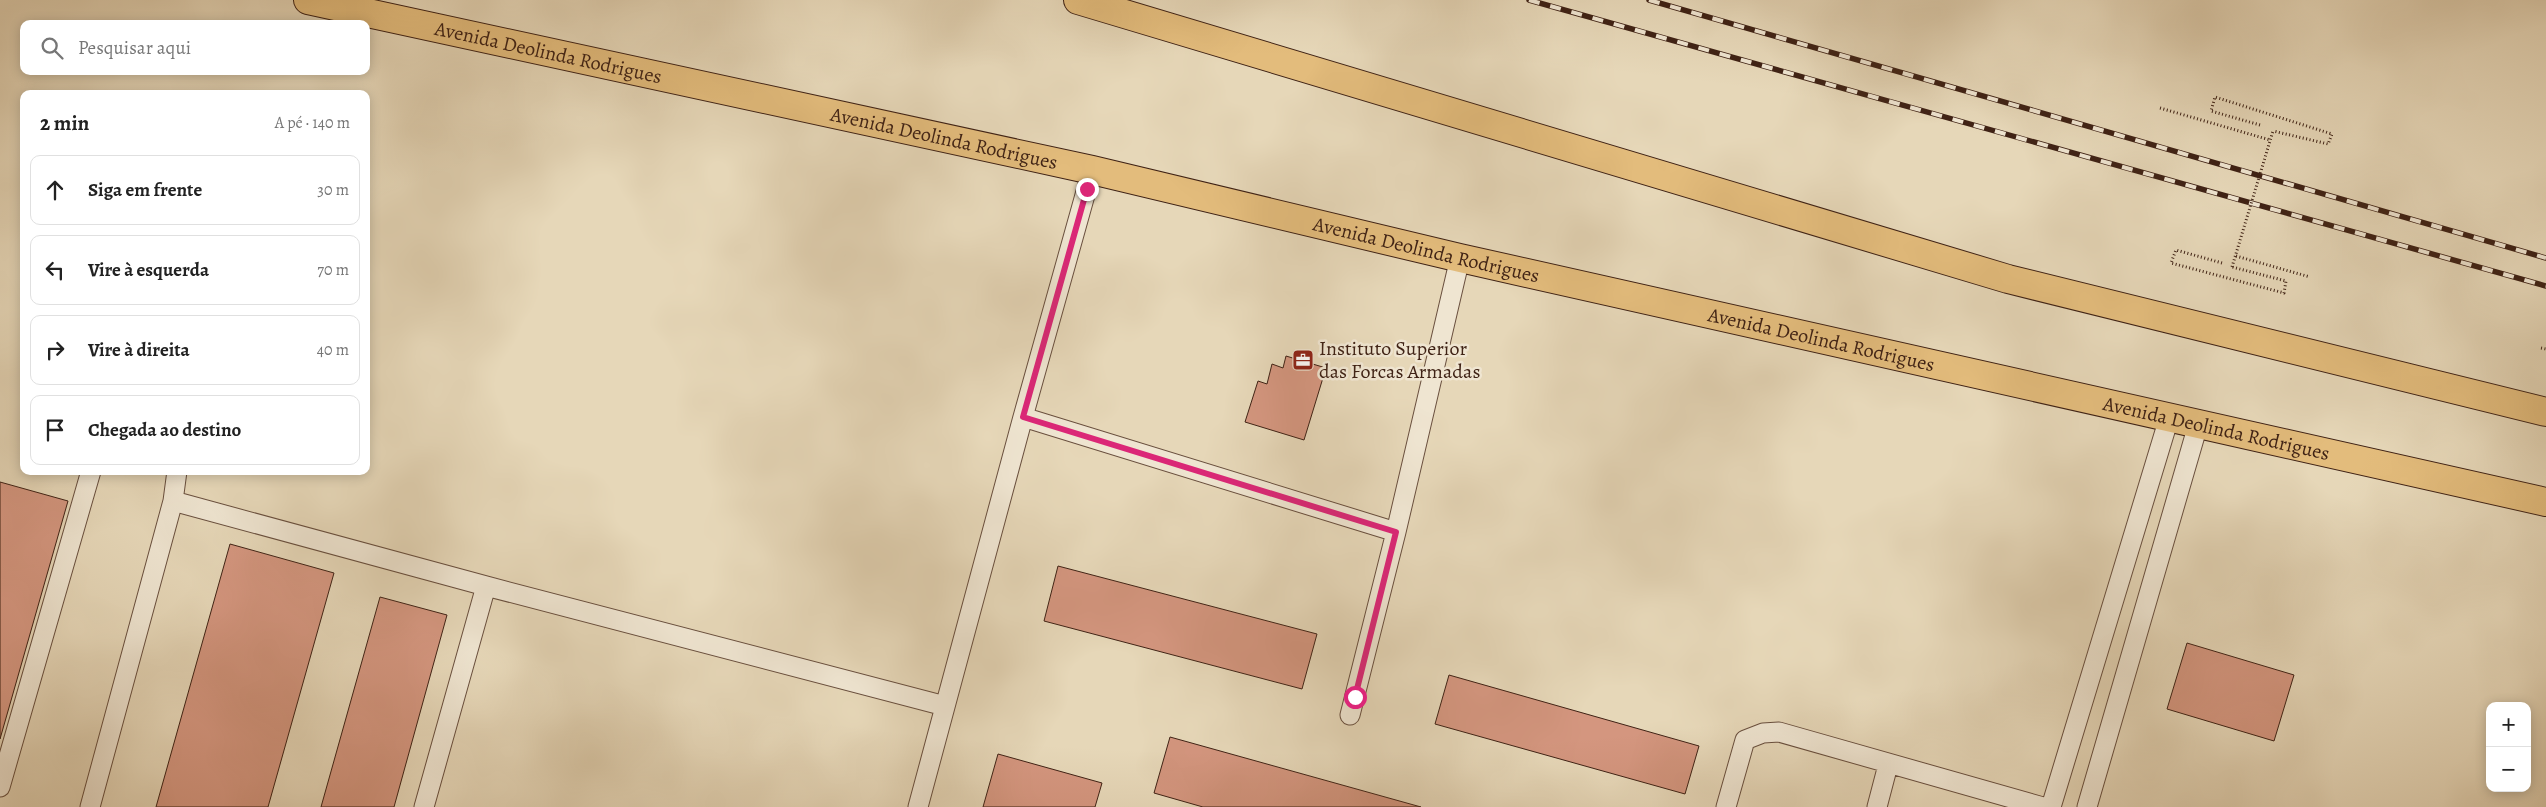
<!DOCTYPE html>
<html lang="pt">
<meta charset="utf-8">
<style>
body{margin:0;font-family:Alegreya,serif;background:#f6f6f6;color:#222}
.controls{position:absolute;right:15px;bottom:15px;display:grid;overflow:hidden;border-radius:10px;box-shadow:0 2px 12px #0003}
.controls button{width:45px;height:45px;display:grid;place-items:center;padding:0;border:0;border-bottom:1px solid #e0e0e0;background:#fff;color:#222;font:25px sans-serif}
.stop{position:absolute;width:15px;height:15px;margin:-11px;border:4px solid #db2777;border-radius:50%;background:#fff}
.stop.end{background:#db2777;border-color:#fff;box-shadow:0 1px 5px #0008}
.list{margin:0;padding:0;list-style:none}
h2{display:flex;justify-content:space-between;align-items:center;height:65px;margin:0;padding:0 20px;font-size:21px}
h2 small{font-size:16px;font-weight:400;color:#767676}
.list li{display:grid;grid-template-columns:32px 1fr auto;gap:15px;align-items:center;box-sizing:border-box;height:70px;margin:0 10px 10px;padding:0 10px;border:1px solid #e0e0e0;border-radius:10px}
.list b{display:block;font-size:19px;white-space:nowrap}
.list em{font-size:16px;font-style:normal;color:#767676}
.icon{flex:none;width:28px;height:28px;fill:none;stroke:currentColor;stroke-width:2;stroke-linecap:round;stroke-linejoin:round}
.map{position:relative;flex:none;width:2546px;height:807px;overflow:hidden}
.search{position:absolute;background:#fff;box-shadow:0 2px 12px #0003;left:20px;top:20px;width:350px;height:55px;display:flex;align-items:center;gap:12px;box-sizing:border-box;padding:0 18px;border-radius:10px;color:#767676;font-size:19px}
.panel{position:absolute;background:#fff;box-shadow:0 2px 12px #0003;left:20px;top:90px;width:350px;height:385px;border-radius:10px}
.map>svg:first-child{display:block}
</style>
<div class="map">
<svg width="2546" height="807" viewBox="0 0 2546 807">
<rect width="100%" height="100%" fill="#e6d7b8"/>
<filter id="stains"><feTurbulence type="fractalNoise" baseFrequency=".004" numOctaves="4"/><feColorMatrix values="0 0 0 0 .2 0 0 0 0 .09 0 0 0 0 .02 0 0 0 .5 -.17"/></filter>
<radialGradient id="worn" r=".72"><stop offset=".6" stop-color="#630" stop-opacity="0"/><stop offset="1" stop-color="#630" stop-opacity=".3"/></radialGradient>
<!-- building -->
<path fill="#d4967f" stroke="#3f2215" d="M1286,356L1326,368L1304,440L1245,422L1258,381L1267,384L1272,364L1283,368Z
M0,482L68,501L0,739Z
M230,544L334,573L268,807H156Z
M1058,566L1317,634L1302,689L1044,621Z
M380,597L447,615L394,807H321Z
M2187,643L2294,675L2274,741L2167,709Z
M1449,675L1699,746L1685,794L1435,724Z
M1170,737L1421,807H1203L1154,793Z
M998,754L1102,783L1095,807H983Z"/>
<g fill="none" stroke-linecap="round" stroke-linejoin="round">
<!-- service casing -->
<g stroke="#694f3e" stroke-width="21">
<path id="service" d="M1023,417L1092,170
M173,501L486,586L945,706
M1350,715L1396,532L1460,258
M0,787L91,471
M90,807L173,501L177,471
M424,807L486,586
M918,807L1023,417L1396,532
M1726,807L1745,740L1763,733L1779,732L2043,807
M1877,807L1888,765
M2051,807L2169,418
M2087,807L2198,425"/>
</g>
<!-- trunk casing -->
<g stroke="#3f2215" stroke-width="30">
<g id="trunk">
<path id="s1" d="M308,0L1092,170L1460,258L2546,502"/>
<path d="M1078,0L2008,279L2546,412"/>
</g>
</g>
<!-- path -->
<path stroke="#3f2215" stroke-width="3" stroke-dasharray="1 2.5" stroke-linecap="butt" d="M2160,108L2270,140
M2260,125L2211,111L2215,97L2332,134L2328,144L2273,131
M2236,256L2310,277
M2222,263L2176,250L2171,263L2284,293L2286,281L2232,267
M2541,348L2546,349"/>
<!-- service -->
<use href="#service" stroke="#efe5d1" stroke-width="19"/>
<!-- trunk -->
<use href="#trunk" stroke="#e3bc7c" stroke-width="28"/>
<!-- rail casing -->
<g stroke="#3f2215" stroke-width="5.5">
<path id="rail" d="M1529,0L2546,286
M1649,0L2546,258"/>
</g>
<!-- rail -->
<use href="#rail" stroke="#efe5d1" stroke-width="4" stroke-dasharray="11" stroke-linecap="butt"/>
<!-- path-bridge -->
<path stroke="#3f2215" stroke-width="3" stroke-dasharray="1 2.5" stroke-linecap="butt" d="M2232,267L2273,131"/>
</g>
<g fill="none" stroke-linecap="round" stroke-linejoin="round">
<!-- route -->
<path stroke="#db2777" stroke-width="6" d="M1087,189L1023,417L1396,532L1355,697"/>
</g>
<!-- icons -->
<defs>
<g id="office-square" transform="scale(1.125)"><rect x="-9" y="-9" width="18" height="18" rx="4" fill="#8f2418" stroke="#efe5d1"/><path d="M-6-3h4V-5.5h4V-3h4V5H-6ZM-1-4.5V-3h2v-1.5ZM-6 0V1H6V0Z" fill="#fff"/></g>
</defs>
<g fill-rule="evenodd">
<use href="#office-square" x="1303" y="360"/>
</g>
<g text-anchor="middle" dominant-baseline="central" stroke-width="5" stroke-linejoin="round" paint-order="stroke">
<!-- street labels -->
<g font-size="20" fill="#3f2215" stroke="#efe5d1">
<text stroke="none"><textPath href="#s1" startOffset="246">Avenida Deolinda Rodrigues</textPath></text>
<text stroke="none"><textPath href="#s1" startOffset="651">Avenida Deolinda Rodrigues</textPath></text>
<text stroke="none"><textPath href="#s1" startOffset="1146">Avenida Deolinda Rodrigues</textPath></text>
<text stroke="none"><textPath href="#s1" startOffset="1551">Avenida Deolinda Rodrigues</textPath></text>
<text stroke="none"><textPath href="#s1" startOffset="1956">Avenida Deolinda Rodrigues</textPath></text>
</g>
<!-- poi labels -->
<g font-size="20" fill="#3f2215" stroke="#efe5d1" text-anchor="start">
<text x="1319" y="348">Instituto Superior<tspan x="1319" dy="23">das Forcas Armadas</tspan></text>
</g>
</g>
<rect width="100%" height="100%" filter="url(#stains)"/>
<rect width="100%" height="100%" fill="url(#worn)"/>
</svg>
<div class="controls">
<button>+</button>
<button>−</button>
</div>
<div class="stop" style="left:1355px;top:697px"></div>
<div class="stop end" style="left:1087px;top:189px"></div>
<div class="search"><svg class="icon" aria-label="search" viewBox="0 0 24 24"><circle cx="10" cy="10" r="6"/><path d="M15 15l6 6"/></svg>Pesquisar aqui</div>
<section class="panel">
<h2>2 min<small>A pé · 140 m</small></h2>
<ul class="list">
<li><svg class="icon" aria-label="ahead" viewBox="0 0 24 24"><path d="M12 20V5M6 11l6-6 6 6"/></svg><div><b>Siga em frente</b></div><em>30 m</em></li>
<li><svg class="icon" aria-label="left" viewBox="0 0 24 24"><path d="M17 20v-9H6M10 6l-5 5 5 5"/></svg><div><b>Vire à esquerda</b></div><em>70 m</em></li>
<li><svg class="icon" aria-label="right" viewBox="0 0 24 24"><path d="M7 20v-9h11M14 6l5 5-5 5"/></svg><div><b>Vire à direita</b></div><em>40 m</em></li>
<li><svg class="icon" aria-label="arrive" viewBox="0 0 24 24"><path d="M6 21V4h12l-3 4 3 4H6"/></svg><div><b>Chegada ao destino</b></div></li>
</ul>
</section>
</div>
